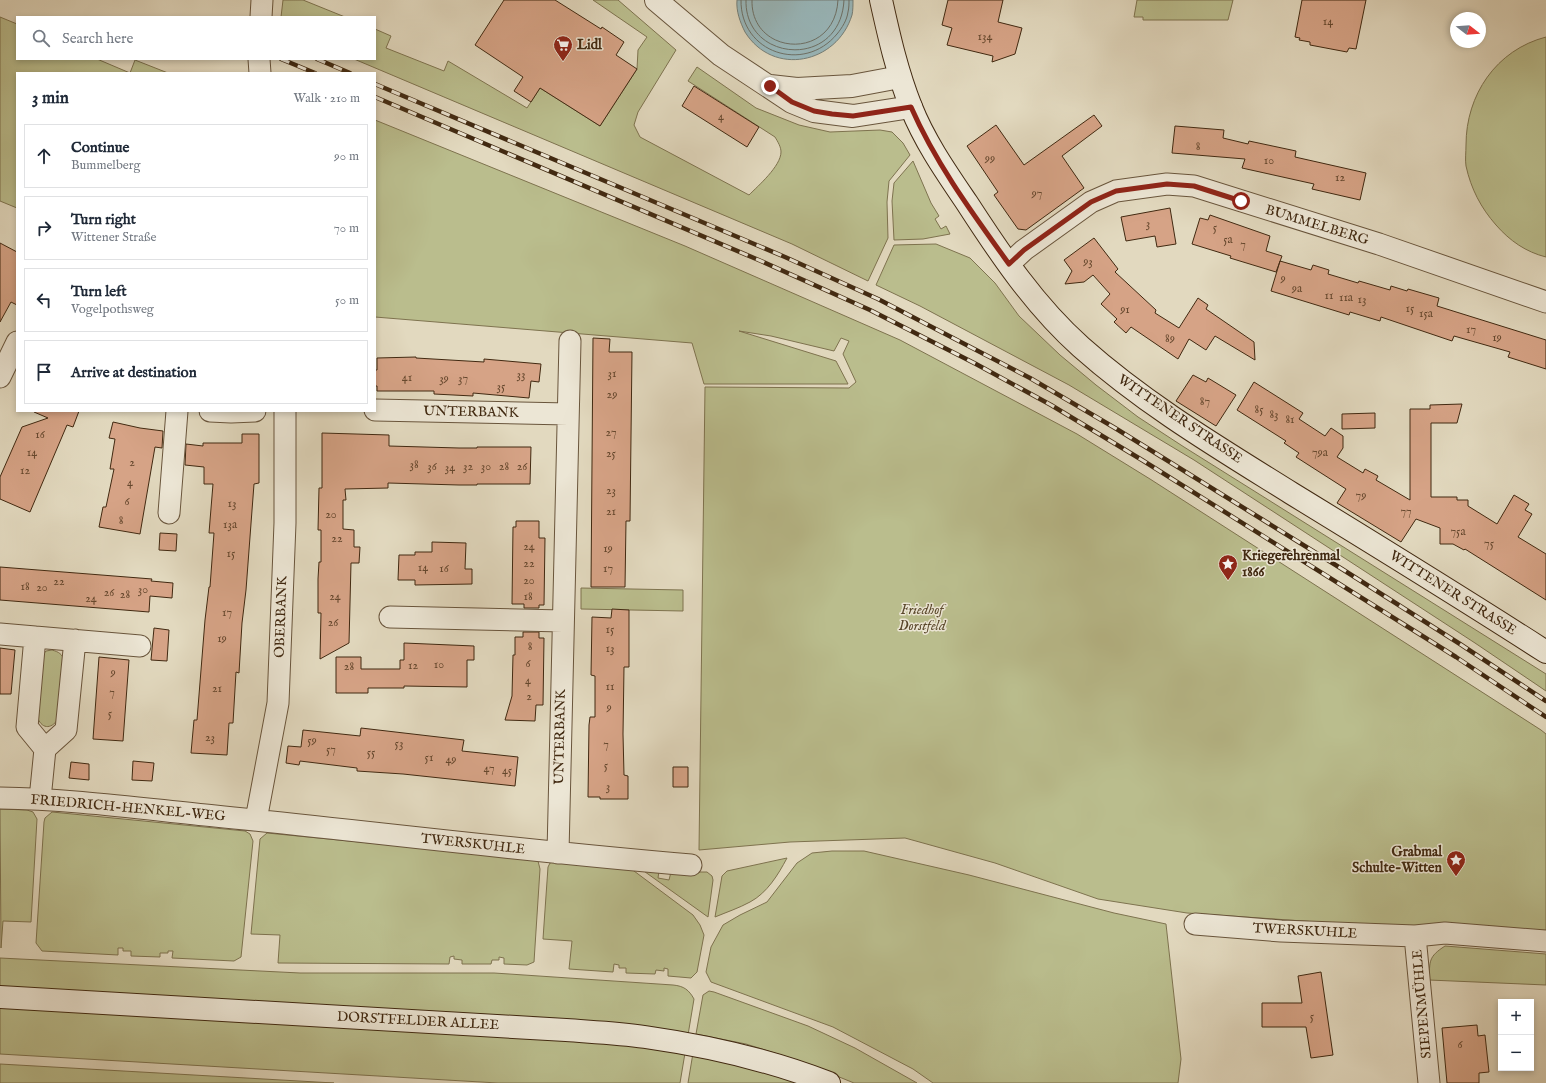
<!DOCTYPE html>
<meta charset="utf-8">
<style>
body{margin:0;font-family:"IM FELL English",serif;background:#f2f2f3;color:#1f2937}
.controls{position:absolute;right:12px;bottom:12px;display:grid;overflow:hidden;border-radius:0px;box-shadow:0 2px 6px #0003}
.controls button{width:36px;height:36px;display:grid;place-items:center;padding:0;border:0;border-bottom:1px solid #e0e1e3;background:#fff;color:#1f2937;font:20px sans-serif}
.compass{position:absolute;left:1450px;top:12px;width:36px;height:36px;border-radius:50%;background:#fff;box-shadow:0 2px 6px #0003;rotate:107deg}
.stop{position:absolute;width:12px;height:12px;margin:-9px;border:3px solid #8f2418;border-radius:50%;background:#fff}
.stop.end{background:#8f2418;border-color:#fff;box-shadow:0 1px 4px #0008}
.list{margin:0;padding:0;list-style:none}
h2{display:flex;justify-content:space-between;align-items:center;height:52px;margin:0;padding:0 16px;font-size:17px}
h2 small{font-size:13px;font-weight:400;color:#747a83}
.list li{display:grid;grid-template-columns:26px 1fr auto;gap:12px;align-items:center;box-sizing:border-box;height:64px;margin:0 8px 8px;padding:0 8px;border:1px solid #e0e1e3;border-radius:0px}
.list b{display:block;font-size:15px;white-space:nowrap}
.list p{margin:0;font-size:13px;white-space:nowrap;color:#747a83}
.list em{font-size:13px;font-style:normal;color:#747a83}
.icon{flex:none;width:22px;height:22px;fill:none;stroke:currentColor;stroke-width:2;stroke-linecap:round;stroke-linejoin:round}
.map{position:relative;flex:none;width:1546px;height:1083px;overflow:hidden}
.search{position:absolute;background:#fff;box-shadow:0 2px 6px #0003;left:16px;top:16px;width:360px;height:44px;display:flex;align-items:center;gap:10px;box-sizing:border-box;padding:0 14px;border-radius:0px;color:#747a83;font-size:15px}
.panel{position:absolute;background:#fff;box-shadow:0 2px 6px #0003;left:16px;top:72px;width:360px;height:340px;border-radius:0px}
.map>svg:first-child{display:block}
</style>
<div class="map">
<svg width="1546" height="1083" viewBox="0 0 1546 1083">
<rect width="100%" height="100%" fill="#e2d9bf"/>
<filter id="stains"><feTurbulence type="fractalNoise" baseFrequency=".005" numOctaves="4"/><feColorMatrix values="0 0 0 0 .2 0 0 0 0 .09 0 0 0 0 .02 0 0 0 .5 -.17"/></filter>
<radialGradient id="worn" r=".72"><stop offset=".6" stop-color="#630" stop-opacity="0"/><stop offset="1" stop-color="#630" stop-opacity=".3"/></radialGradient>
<!-- green -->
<path fill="#babd8d" stroke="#7e734f" d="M283,0H303L345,17H281Z
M593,0H618L676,50L638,112L634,125L640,137L749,195C758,186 781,166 781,152C781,147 778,142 775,137L688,81L697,67L756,108L799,125L830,132L880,130L892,132L903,143L910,155L889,181L887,202L888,238L868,281L792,244L354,59H375V29L391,36L386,48L444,71L448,61L527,108L540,88L600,126L637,69L638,50L647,37Z
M1137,0H1233L1228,20H1143V17H1134Z
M0,17L17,24V59H97L130,73H17V208L0,201Z
M1546,37V257C1526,252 1510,241 1496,225C1481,208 1471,189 1466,166C1465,160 1466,152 1466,145C1466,95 1496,50 1546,37Z
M135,60L168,73H130Z
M375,120L685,246L900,340L1077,434L1150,479L1541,730L1546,734V933L1390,927L1187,913L1098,899L995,863L905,838L790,842L699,850L705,387L849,388L856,382L843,354L849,341L841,338L834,351L771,336L739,331L836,361L848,384H704L692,343L375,317Z
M913,161L931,203L939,216L935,219L941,229L946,226L950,234L923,239L894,240L892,201L894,183Z
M936,244L970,258L995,283L1019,316L1060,355L1096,385L1138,417L1184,447L1546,674V691L1475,643L1194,460L1069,385L920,306L876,285L894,245Z
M581,588L683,590V611L581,609Z
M52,650C59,652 62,654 64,660L58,719C51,730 41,729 37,716L42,656L46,651Z
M0,809L27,810L33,812L37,819L31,922L3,921L1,948Z
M52,812L245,831L250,834L253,841L241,957L234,961L172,958L173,951H168V953H160V957L131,956V951H123V948H118V955L42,951L36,943L44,822L45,818Z
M267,833L534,859L538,861L540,869L534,962L527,965L504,964V958L499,957V960H492L491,964H462V960L454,959V956L450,957L449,964L278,963L280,935L251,934L260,839Z
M832,851H864L969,875L1114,913L1166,924L1181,1059L1178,1083H933L913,1069L833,1027L711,982L706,972L711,947L723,925L740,915L767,902L797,863L812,853Z
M787,858C778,875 767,893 750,902C739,908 727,912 715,917L722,876L727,871Z
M555,861L630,868L693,915L700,925L704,935L697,972L691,978L668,976V969L664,968V971L656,970L655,974L626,973V968H619V965L614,964L613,972L569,969L572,941L543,939L548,867L550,863Z
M641,869L659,871L658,878L669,880L671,872H707L712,876L713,880L708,917Z
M1445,946L1546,954V985L1429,980C1430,961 1428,957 1445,946Z
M0,958L300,973H494L673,985C684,986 689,990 694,999L680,1083H498L0,1054V1007L666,1030L567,1019L0,987Z
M709,991L714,992L808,1026L855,1048L917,1083H854L800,1061L746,1044L696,1034L703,995Z
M693,1053L802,1083H688Z
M0,1064L334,1083H0Z"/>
<!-- water -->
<path fill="#99b8bc" stroke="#767f78" d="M737,0H853C853,5 853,11 852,15C837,64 773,77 745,32C740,22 736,11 737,0Z"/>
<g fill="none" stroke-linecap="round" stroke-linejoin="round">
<!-- shore -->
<path stroke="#6d7066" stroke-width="1" d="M741,0C740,53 804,74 837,34C842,28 847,20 848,12C849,8 849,4 849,0
M746,0C744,63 841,70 844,0
M752,0C750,56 835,62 838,0"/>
</g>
<!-- building -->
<path fill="#d6a386" stroke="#412911" d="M504,0H555L601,29L602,27L624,42L616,55L637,69L600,126L540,88L531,102L514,91L523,77L475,45Z
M948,0H1003L998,22L1022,28L1015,54L992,62L993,56L947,45L952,28L942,25Z
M1302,0H1366L1356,49L1349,48L1347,52L1310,45V42L1299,40L1300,38L1295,37Z
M694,86L759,127L747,147L682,106Z
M1094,115L1102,126L1062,156L1084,188L1026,230L1018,229L994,195L998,192L967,146L996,125L1024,165Z
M1175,126L1224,130L1223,138L1248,144L1249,141L1296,151L1295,157L1366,173L1360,200L1312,189L1314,184L1242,168L1245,159L1172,153Z
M1170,208L1176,244L1157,247L1155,236L1126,241L1121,217Z
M1210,215L1270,236L1266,251L1282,256L1276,272L1230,258L1231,256L1192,244L1200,218L1208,220Z
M1094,238L1118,269L1115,272L1156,310L1155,313L1179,328L1198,298L1208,305L1206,309L1254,342L1255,360L1215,336L1206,350L1189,339L1178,359L1131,327L1126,333L1114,322L1117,319L1101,304L1110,294L1093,275L1084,282L1065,284L1072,271L1064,260Z
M0,243L17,252V305L11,302L0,322Z
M1280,261L1311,270L1313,265L1329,270L1328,274L1358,283L1359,281L1390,290L1391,286L1407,291L1408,289L1439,298L1437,306L1546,340V369L1508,357L1510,352L1454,336L1452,341L1381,317L1380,321L1350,312L1349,315L1271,291Z
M593,338L610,339L609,352H632L630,521H626L625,587H591Z
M416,357V358L484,362V359L541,364L539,382L531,381L529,398L473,393V396L434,394V391H377V386H375V370H377V358Z
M1193,375L1206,382L1208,378L1236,395L1216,426L1176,401Z
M1254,382L1303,413L1299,419L1325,436L1331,428L1343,436V448L1337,457L1363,473L1365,469L1378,476L1376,480L1410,500V409H1430V405L1462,404L1457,423H1431V497H1457V500H1468V506L1497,524L1514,495L1529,504L1525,510L1532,514L1518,537L1546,554V600L1465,549L1464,550L1453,544H1440V528L1416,519L1401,542L1337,503L1346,489L1296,457L1299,453L1284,443L1286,441L1237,410Z
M34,411H79L73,427L67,425L30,512L0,499V477L22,427L48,418L34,412Z
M1375,413V428L1342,429V414Z
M113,422L140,428L163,431L162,448L155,447L140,534L99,527L103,507H106L114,469H110L115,439L109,438Z
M322,433L389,435V446L459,448H477V447H531L530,484H477V485H459L388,483V488L345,489L346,500H343V529L354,530V547H360L359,563H351L349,643L320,659L321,613H318V579L319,562H321V530H318L319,488H322Z
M242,434H259V483L254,484L246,590L242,623L239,673L236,672L233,723H229L227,755L191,753L194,720H197L205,620L209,587H210L214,533H209L213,484H204V467L185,465L186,444L203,446V443H242Z
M516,521H539V538H545L544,605H539V608H524V604H512L513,527H516Z
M160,533L177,534L176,551L159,550Z
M432,542L466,543L465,569H472V584L415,585V580H398L399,555H415V552H432Z
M0,567L152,579L151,581L173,583L172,598L150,596L149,612L0,600Z
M612,609L629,610V667H624L623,734L624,775L628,776V799H600V797H588L589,725L590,717H595V676L591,675L592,617L611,618Z
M154,628L169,630L167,661L151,660Z
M523,632H539V638H544L543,705H536L535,721L505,720L512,696L513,655H515V637H523Z
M404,643L474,646V660H467V687L404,686V688H368V693H336V657H361V669H400V660H404Z
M0,648L15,650L11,694H0Z
M99,657L129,660L123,741L93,739Z
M361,728L464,740L462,751L518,757L515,786L403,774L357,771V768L300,761L299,765L286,763L288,746L301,747L303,730L360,736Z
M133,761L154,763L152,781L132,780Z
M71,762L89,764V780L69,778Z
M673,767H688V787H673Z
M1321,972L1333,1055L1311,1058L1306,1027H1262V1003H1302L1298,976Z
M1477,1025L1478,1036L1485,1035L1489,1072L1479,1073V1083H1447L1442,1028Z"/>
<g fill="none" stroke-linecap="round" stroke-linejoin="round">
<!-- minor casing -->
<g stroke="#69553c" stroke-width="23">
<path id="minor" d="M261,17L262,0
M259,59L260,73
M1009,264L1024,250L1091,202L1116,191L1167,184L1194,186L1379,244L1546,302
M0,377L17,342
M375,410L568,414
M210,411L231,412L255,411
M169,513L177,411
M390,617L563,621
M0,634L140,646
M35,637L27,727L45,749
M0,798C72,799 144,809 215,816C374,832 532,852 691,865
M40,799L45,749L66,730L75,640
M256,820L278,703L285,523V411
M558,853L570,341
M1195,924L1281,931L1415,936L1445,933L1546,941
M1415,936L1429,1083"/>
</g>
<!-- tertiary casing -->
<g stroke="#69553c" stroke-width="24">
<path id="tertiary" d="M656,0L721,55L792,102L814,111L853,116L911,107
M770,86L797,89L852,86L900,77"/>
</g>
<!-- secondary casing -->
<g stroke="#412911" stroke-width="24">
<path id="secondary" d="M881,0C889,36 897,72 911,107C925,142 946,172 967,203C1000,254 1035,306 1081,347C1145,404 1219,448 1291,493C1376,545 1462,598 1546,652
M0,997L566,1030C592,1032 619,1033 645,1037C708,1046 770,1060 829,1083"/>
</g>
<!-- minor -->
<use href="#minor" stroke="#ece6d5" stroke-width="21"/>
<!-- tertiary -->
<use href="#tertiary" stroke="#ece6d5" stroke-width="22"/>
<!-- secondary -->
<use href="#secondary" stroke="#ece6d5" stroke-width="22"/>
<!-- rail casing -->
<g stroke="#412911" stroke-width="4.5">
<path id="rail" d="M281,59L315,73
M317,59L350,73
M375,84L785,257L878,299L1030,378L1115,428L1342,569L1460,644L1546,701
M375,97L761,261L870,310L976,364L1051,405L1142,460L1456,657L1546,717"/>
</g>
<!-- rail -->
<use href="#rail" stroke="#ece6d5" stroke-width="3" stroke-dasharray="9" stroke-linecap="butt"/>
</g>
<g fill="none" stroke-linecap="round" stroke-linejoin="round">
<!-- route -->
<path stroke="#8f2418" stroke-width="5" d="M770,86L792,102L814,111L832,114L853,116L911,107C936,164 973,214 1009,264L1024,250L1091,202L1116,191L1167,184L1194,186L1241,201"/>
</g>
<!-- icons -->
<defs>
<g id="supermarket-pin" transform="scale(1)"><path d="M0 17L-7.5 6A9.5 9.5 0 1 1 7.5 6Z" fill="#8f2418" stroke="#ece6d5"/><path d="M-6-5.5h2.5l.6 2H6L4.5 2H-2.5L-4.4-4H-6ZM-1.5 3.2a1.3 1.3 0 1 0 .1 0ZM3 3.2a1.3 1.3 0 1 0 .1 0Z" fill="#fff"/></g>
<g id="sight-pin" transform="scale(1)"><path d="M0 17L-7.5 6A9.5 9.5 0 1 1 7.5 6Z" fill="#8f2418" stroke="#ece6d5"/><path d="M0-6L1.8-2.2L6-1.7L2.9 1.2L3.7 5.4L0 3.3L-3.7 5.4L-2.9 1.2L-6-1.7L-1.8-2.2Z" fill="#fff"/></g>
</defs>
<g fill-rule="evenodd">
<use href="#supermarket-pin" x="563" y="45"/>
<use href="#sight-pin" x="1228" y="564"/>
<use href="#sight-pin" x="1456" y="860"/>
</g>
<g text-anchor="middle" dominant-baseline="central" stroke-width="3" stroke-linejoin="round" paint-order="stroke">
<!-- number labels -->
<g font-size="12" fill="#66482e">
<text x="1328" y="21">14</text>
<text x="985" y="36">134</text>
<text x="721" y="116">4</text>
<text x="1198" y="146">8</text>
<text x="990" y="158">99</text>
<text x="1269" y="160">10</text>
<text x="1340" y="177">12</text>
<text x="1037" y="193">97</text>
<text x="1148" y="223">3</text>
<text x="1215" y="227">5</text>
<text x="1228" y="239">5a</text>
<text x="1243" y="244">7</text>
<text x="1088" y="261">93</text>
<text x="1283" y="278">9</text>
<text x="1297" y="288">9a</text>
<text x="1329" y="295">11</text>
<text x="1346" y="297">11a</text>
<text x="1362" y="299">13</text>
<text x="1410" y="308">15</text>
<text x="1125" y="309">91</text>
<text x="1426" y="313">15a</text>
<text x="1471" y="329">17</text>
<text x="1497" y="337">19</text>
<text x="1170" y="338">89</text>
<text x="612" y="373">31</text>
<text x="521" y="374">33</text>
<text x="407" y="377">41</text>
<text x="444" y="378">39</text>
<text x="463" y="378">37</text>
<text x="501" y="386">35</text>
<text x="612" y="394">29</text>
<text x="1205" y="401">87</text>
<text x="1259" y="409">85</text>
<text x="1274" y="414">83</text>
<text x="1290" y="419">81</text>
<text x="611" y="432">27</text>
<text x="40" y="434">16</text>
<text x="32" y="452">14</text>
<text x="1320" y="452">79a</text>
<text x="611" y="453">25</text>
<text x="132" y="462">2</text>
<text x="414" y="464">38</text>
<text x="432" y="466">36</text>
<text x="468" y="466">32</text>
<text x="486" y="466">30</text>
<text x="504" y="466">28</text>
<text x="522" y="466">26</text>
<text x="450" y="467">34</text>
<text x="25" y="470">12</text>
<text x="130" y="482">4</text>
<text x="611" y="490">23</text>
<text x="1361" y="495">79</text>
<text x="127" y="501">6</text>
<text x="232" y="503">13</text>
<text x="611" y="511">21</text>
<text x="1406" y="511">77</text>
<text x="331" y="514">20</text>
<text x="121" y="520">8</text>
<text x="230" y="524">13a</text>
<text x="1458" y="531">75a</text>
<text x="337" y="538">22</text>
<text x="1489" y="543">75</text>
<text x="529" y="546">24</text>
<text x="608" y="548">19</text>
<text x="231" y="553">15</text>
<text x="529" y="563">22</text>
<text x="423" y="567">14</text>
<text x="444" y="568">16</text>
<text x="608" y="568">17</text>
<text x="529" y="580">20</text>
<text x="59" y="581">22</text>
<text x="25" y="586">18</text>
<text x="42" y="587">20</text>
<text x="143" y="589">30</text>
<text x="109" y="592">26</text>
<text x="125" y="594">28</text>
<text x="335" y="596">24</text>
<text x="528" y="596">18</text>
<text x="91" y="598">24</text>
<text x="227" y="612">17</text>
<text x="333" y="622">26</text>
<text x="610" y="629">15</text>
<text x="222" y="638">19</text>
<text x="530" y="646">8</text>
<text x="610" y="648">13</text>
<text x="528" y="663">6</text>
<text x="439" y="664">10</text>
<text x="413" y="665">12</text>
<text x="349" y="666">28</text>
<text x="113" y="672">9</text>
<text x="528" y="680">4</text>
<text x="610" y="686">11</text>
<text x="217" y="688">21</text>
<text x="112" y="692">7</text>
<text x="529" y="696">2</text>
<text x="609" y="707">9</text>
<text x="110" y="713">5</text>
<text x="210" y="737">23</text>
<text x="312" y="740">59</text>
<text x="399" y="743">53</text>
<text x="606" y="744">7</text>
<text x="331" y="749">57</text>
<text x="371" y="752">55</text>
<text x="429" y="757">51</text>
<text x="451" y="759">49</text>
<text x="606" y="765">5</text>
<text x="489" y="768">47</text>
<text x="507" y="770">45</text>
<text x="608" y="786">3</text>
<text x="1312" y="1016">5</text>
<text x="1460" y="1044">6</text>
</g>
<!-- poi labels -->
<g font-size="14" font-weight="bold" fill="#412911" stroke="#ece6d5" text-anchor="start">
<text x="577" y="45">Lidl</text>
<text x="1242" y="556">Kriegerehrenmal<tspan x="1242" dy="16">1866</tspan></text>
<text x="1442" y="852" text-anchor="end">Grabmal<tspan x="1442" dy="16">Schulte-Witten</tspan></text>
</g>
<!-- street labels -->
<g font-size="14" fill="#412911" stroke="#ece6d5">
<text transform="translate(1317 225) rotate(17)">BUMMELBERG</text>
<text transform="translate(471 412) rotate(1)">UNTERBANK</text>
<text transform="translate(1180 419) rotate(34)">WITTENER STRASSE</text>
<text transform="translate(1453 593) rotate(32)">WITTENER STRASSE</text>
<text transform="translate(281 617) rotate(-88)">OBERBANK</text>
<text transform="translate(560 737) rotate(-89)">UNTERBANK</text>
<text transform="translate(128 808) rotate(5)">FRIEDRICH-HENKEL-WEG</text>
<text transform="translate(473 844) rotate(6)">TWERSKUHLE</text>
<text transform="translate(1305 931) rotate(3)">TWERSKUHLE</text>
<text transform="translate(1422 1004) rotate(-95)">SIEPENMÜHLE</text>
<text transform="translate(418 1021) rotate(3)">DORSTFELDER ALLEE</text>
</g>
<!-- park labels -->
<g font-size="14" font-style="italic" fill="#59472a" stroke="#ece6d5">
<text x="922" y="610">Friedhof<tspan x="922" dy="16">Dorstfeld</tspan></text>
</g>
</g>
<rect width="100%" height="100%" filter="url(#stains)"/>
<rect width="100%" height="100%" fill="url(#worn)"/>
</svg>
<div class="controls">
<button>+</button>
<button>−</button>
</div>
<svg class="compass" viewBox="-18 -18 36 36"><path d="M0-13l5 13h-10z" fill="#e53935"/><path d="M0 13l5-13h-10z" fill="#747a83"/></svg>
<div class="stop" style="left:1241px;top:201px"></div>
<div class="stop end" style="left:770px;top:86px"></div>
<div class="search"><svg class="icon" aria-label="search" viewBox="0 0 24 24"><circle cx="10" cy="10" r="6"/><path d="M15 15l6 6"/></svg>Search here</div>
<section class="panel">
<h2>3 min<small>Walk · 210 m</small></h2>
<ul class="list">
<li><svg class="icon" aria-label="ahead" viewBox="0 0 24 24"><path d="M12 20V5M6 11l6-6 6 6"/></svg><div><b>Continue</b><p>Bummelberg</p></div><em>90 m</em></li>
<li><svg class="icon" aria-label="right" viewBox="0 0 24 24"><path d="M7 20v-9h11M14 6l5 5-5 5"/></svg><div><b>Turn right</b><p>Wittener Straße</p></div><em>70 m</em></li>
<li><svg class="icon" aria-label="left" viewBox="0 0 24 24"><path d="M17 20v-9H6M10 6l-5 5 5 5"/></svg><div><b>Turn left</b><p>Vogelpothsweg</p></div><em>50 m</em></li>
<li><svg class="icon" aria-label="arrive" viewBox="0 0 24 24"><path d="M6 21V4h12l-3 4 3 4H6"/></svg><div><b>Arrive at destination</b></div></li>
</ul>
</section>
</div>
